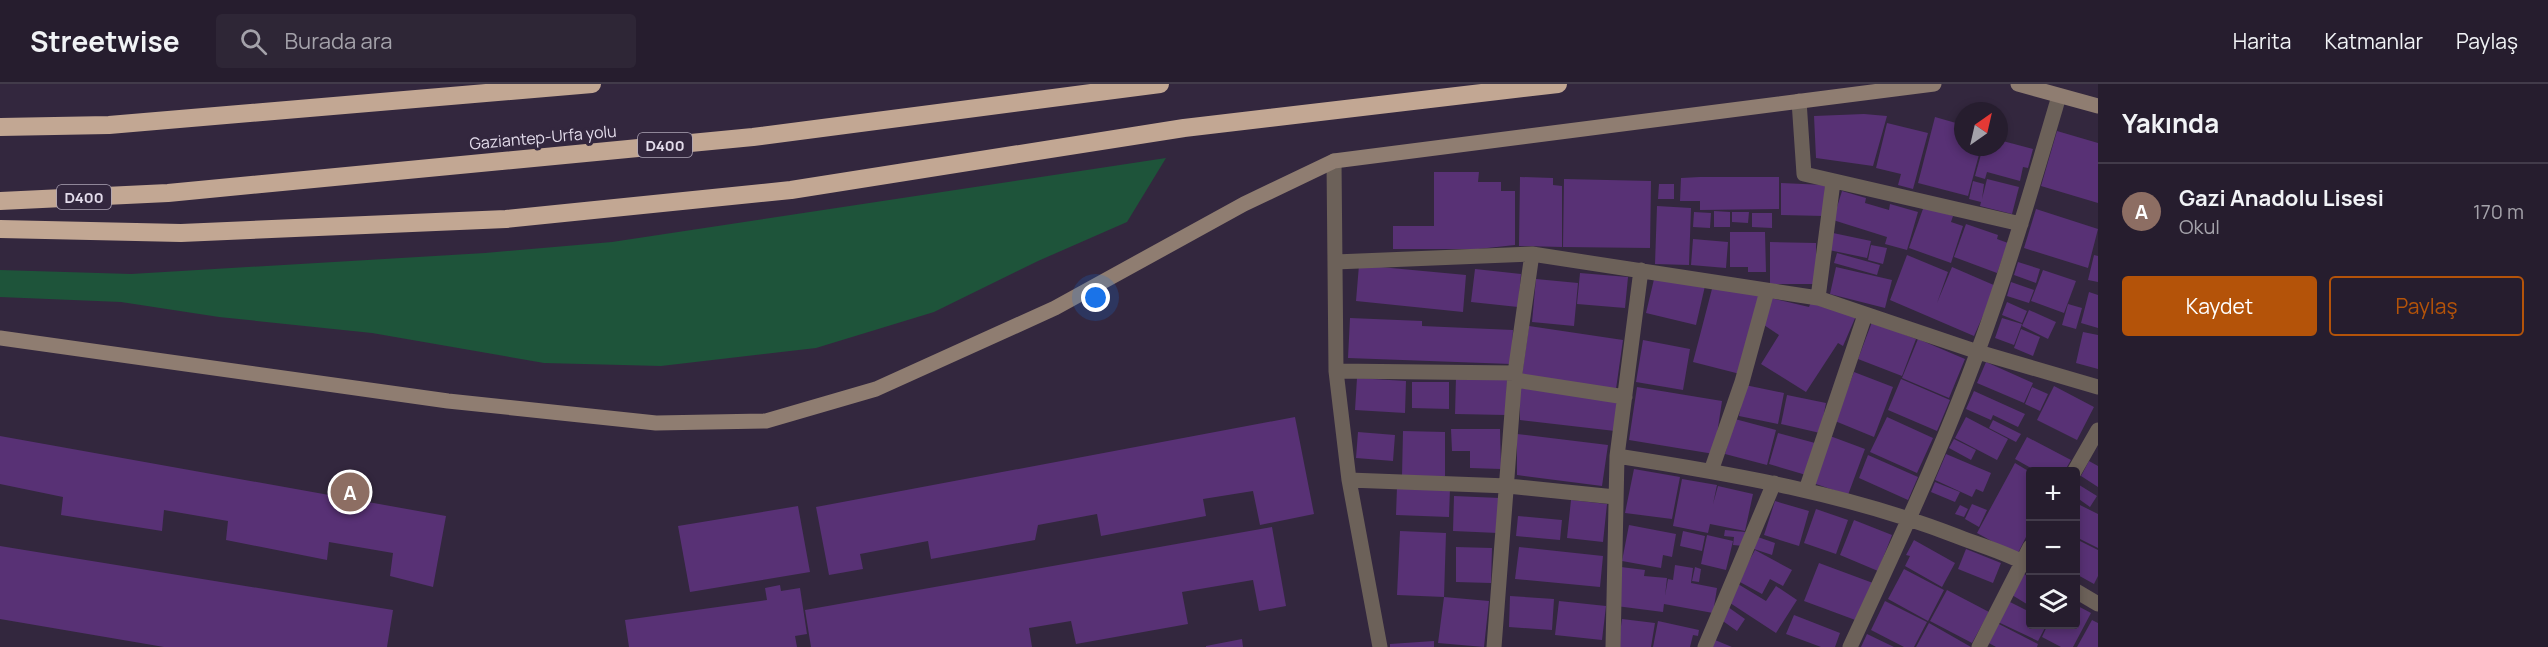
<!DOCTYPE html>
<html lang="tr">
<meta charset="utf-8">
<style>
body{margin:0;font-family:Manrope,sans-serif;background:#2e2636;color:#f1f3f6}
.controls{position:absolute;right:18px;bottom:18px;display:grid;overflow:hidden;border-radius:6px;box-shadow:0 3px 9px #0003}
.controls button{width:54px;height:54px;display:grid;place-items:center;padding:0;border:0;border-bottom:2px solid #423b4a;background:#261d2e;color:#f1f3f6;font:30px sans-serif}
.compass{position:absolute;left:1954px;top:18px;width:54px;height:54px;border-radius:50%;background:#261d2e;box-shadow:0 3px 9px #0003;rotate:34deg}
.you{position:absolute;left:1096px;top:214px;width:21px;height:21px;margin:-15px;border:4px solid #fff;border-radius:50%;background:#1a73e8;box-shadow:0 0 0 9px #1a73e833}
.badge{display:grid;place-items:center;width:39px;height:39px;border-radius:50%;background:#b45309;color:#fff;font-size:20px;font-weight:700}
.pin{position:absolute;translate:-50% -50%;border:3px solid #fff;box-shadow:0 2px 6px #0006}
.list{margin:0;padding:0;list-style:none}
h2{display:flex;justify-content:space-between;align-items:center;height:78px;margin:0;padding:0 24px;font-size:26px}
h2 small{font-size:20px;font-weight:400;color:#a4a2aa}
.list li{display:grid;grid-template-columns:39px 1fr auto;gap:18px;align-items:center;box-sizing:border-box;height:96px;padding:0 24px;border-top:2px solid #423b4a}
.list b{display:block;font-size:22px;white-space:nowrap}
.list p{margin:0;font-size:20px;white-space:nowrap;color:#a4a2aa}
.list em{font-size:20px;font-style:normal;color:#a4a2aa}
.actions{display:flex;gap:12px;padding:18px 24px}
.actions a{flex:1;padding:14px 0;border:2px solid #b45309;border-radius:6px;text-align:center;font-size:21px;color:#b45309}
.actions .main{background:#b45309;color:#fff}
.icon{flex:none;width:33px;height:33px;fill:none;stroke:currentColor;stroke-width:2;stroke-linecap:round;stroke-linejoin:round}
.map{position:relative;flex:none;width:2098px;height:563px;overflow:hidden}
header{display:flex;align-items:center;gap:36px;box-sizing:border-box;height:84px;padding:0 30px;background:#261d2e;border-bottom:2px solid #423b4a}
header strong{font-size:28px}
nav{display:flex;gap:33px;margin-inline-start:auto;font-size:21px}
.search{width:420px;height:54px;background:#2e2636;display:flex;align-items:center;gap:15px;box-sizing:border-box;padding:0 21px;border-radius:6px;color:#a4a2aa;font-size:22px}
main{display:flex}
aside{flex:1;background:#261d2e}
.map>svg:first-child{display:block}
</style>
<header>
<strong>Streetwise</strong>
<div class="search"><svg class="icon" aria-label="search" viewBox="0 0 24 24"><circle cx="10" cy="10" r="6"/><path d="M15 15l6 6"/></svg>Burada ara</div>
<nav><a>Harita</a><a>Katmanlar</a><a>Paylaş</a></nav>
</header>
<main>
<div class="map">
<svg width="2098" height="563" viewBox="0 0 2098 563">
<rect width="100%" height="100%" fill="#33273e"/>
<!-- green -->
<path fill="#1e543a" d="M1166,74L1127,138L1038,177L934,228L816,264L661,282L544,279L372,249L219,233L121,218L0,213V186L131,190L485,169L612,158Z"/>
<!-- building -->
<path fill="#583175" d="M1864,30L1887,32L1873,82L1816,74L1814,32Z
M1935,33L1963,41V63H1981L1968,112L1918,99Z
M1887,39L1928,49L1913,105L1898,101L1901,90L1876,84Z
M2057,47L2098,59V119L2041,102Z
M1999,56L2033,65L2028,84L2023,83L2020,97L1987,88L1985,95L1975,92L1983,63H1999Z
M1434,88H1479L1478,98H1501V107H1515V161L1478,165H1393V142H1434Z
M1520,93L1553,94V101L1562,102V163L1519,162Z
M1700,93H1779V125L1700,126V117H1680L1681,94Z
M1564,95L1651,97L1650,164L1563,163Z
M1987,95L2019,103L2012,130L1980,122L1981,118L1969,115L1973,97L1984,100L1982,115Z
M1781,99L1825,101L1824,132L1781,131Z
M1659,100H1674V115H1658Z
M1842,107L1866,114L1865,119L1889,126L1890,120L1918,128L1907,166L1885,160L1887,153L1833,136Z
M1657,122L1691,124L1689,181L1655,180Z
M1924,122L1953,132L1951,138L1963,142L1951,179L1909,164Z
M2036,125L2098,145L2088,184L2024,164Z
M1714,127L1730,128V143H1714Z
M1694,128L1711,129L1710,144L1693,143Z
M1732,128H1749L1748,139L1732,138Z
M1752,129H1772V144L1752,143Z
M1966,140L1998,151L1997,155L2008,159L1997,189L1954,173Z
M1730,148H1765L1766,188H1748V183H1730Z
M1833,149L1871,157L1867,174L1829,166Z
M1693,155L1728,158L1726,184L1691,181Z
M1770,158L1816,159V200H1770Z
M1871,161L1887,164L1883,180L1868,176Z
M1837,169L1880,181L1877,191L1834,179Z
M1907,171L1948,188L1937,219L1952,183L1996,202L1974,252L1890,216Z
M2094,171L2098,172V198L2088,196Z
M2018,178L2040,185L2036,199L2014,191Z
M1359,181L1466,191L1463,228L1356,217Z
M1836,183L1892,196L1885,224L1830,210Z
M1475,185L1521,190L1518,223L1471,218Z
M2043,186L2076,197L2064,229L2031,217Z
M1580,189L1628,193L1625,224L1577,220Z
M1655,191L1705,202L1696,241L1646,229Z
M1536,195L1578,199L1574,242L1532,238Z
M2011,198L2034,206L2029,219L2007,212Z
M1713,201L1759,212L1740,290L1693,278Z
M2089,208L2098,211V244L2081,239Z
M1771,214L1809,223L1811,218L1856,232L1843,262L1838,259L1806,308L1761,280L1779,251L1761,239Z
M2007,218L2027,227L2022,239L2002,231Z
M2068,220L2082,224L2076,245L2062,241Z
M2029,226L2056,238L2048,255L2022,242Z
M1350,234L1422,237V242L1513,246L1511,280L1348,274Z
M2002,234L2022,240L2014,261L1995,254Z
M1872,238L1916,255L1902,292L1858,275Z
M1529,242L1623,256L1616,305L1522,291Z
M2021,245L2040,253L2033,272L2014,264Z
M2083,248L2098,251V285L2076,279Z
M1918,255L1965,275L1949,314L1902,294Z
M1643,256L1690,265L1683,306L1636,298Z
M1986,278L2033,299L2024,319L1977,299Z
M1854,288L1893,303L1874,353L1835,337Z
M1456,293L1507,295L1506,331L1455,330Z
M1357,294L1406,297L1405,329L1355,326Z
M1901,295L1950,316L1937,347L1888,326Z
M1412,298H1449V325L1412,324Z
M1745,301L1784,309L1778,340L1739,332Z
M2054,302L2094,323L2077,356L2037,336Z
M1637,303L1722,317L1714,370L1629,356Z
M2032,303L2048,310L2040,327L2025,320Z
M1520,304L1617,317L1615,347L1520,336Z
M1974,307L2025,330L2018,343L1993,331L1991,336L1966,325Z
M1787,311L1826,319L1820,349L1781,340Z
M1295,333L1314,430L1260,441L1253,407L1203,415L1206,432L1101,452L1097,430L1038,441L1035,456L931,475L928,457L860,470L863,485L829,491L816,423Z
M1887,333L1933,354L1917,389L1870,368Z
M1966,333L2008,355L1997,376L1955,354Z
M1735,335L1776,346L1767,381L1725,370Z
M1993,336L2021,350L2016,358L1989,344Z
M1451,345H1500L1501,385L1470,384V367H1452Z
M1403,347L1445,348V392H1402Z
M1358,348L1395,351L1393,377L1356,374Z
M1778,349L1815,359L1806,391L1769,380Z
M1517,350L1608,361L1602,402L1517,391Z
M0,352L446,432L433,503L390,492L393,469L329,458L327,476L226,456L228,437L164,426L162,447L61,431L63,413L0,400Z
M1830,352L1865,365L1848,411L1813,399Z
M2027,353L2071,376L2064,388H2038L2015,375Z
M1954,355L1976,366L1971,376L1949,364Z
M1946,370L1991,389L1983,408L1976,405L1972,413L1935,396Z
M1868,371L1918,393L1908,416L1859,394Z
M2089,377L2098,382V403L2081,392Z
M2015,379L2030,388V445L2017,471L1977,449Z
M1634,385L1680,393L1672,435L1625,429Z
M1682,395L1717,401L1713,420L1718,402L1753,410L1745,447L1710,440L1708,449L1673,442Z
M1935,398L1960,408L1955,418L1931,408Z
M2076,399L2097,412L2090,423L2076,413Z
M1397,403L1450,404L1449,433L1396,431Z
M1454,412L1500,414L1498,449L1453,447Z
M1571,416L1607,420L1603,458L1567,454Z
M1775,417L1809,427L1799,462L1764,451Z
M2076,419L2098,430V464L2076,453Z
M1972,420L1987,426L1979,443L1965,435Z
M1960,421L1968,425L1964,433L1955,430Z
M798,422L810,488L690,508L678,442Z
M1816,425L1848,436L1836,470L1804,459Z
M1518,432L1562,436L1560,456L1516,452Z
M1854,436L1892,451L1878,487L1840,471Z
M1629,441L1676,450L1672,473L1663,471L1661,484L1622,477Z
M1272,443L1286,522L1259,527L1253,496L1182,508L1188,540L1076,560L1071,537L1029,544L1032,563H811L805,526Z
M1725,446L1745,448L1744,462L1733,461L1734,453L1724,452Z
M1400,447L1446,449L1444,513L1397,511Z
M1683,447L1705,452L1702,467L1680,462Z
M1707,451L1733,457L1726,486L1701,480Z
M1755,452L1775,459L1772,471L1751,464Z
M2076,455L2098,466V492L2094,500L2076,490Z
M1914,456L1955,479L1942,503L1905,482L1910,472L1906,471Z
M0,462L393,526L387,563H164L0,535Z
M1456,463L1492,464L1491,499L1456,498Z
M1519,463L1603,472L1600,503L1515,495Z
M1966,465L2001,479L1993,499L1958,485Z
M1755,466L1792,486L1783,502L1770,495L1762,510L1738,497Z
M1819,479L1873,499L1858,537L1804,517Z
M1675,481L1693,484L1691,499L1717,504L1713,529L1664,520L1663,528L1616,522L1621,483L1645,486L1644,492L1667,494L1665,512L1668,495L1673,496Z
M1695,483L1701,485L1699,498L1692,497Z
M1904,485L1944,506L1928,537L1888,515Z
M2024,490L2030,494V522L2012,511Z
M1738,500L1766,517L1776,502L1797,516L1776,549L1727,517Z
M780,501L781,507L800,504L807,550L795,552L797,563H629L625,536L767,516L765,504Z
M1947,506L1989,528L1972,559L1930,537Z
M1510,512L1554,515L1552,546L1509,543Z
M1444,513L1489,517L1484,563L1438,559Z
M1559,517L1606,522L1602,556L1555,551Z
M1885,517L1927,538L1914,563H1904L1871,546Z
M2008,517L2030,528V540H2047L2038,557L1998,538Z
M2076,521L2091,529L2073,563H2061L2042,553L2048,540H2076Z
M1728,523L1745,535L1737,547L1720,535Z
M1794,531L1840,549L1835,563H1821L1786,550Z
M1622,535L1655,539L1651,563H1618Z
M2092,536L2098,539V563H2077Z
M1658,537L1699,546L1698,552L1693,551L1690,563H1653Z
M1929,539L1971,563H1916Z
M1997,539L2038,560L2037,563H1996L1987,558Z
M1867,550L1894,563H1861Z
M1242,555L1243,563H1206V562Z
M1715,556L1732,563H1712Z
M1434,557V563H1390V560Z"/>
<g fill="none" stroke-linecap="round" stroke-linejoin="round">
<!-- street -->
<path stroke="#6c6159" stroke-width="15" d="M1799,17L1804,90L2021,140
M1334,77L1336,287L1515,289
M1335,178L1532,170L1818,214L1978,268L2098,303
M1818,214L1833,98
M1336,287L1349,396L1380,563
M1515,296L1625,313
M1617,372C1733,390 1849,410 1959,453C1982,462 2008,469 2030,482
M1711,387L1742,298L1767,207
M2074,388L2098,346
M1349,396L1508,402L1615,413
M1806,406L1865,231
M2076,507L2098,520
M1494,563L1515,289L1532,170
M1613,563L1617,372L1641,186
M1705,563L1774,399
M1850,563C1895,466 1941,368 1978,267C2009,183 2034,97 2059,12
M1979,563L2030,463"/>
<!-- secondary -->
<path stroke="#8f7d71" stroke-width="15" d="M2018,0L2098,22
M0,254L448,317L656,339L766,337L876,305L1055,224L1244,120L1334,77L1934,0"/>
<!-- highway -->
<path stroke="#c2a793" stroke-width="18" d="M0,43L109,41L592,0
M0,117L168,109L753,53L1160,0
M0,145L181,149L506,135L791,106L1184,44L1558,0"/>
</g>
<g text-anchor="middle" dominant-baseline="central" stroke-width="6" stroke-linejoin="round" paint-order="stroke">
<!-- shield labels -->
<g fill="#33273e" stroke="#aea6b7" stroke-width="1.5">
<rect x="638" y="49" width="54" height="24" rx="4.5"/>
<rect x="57" y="101" width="54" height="24" rx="4.5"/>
</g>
<g font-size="15" font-weight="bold" fill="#e3dceb">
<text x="665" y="61">D400</text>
<text x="84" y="113">D400</text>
</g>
<!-- street labels -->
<g font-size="16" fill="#e3dceb" stroke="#33273e">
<text transform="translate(543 53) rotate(-5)">Gaziantep-Urfa yolu</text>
</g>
</g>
</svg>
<div class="controls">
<button>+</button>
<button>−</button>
<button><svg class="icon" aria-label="layers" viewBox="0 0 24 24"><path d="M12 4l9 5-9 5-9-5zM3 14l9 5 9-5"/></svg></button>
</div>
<svg class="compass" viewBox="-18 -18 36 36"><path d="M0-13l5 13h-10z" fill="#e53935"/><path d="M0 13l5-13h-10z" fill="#a4a2aa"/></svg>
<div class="you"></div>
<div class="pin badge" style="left:350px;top:408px;background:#8d6e63">A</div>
</div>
<aside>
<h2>Yakında<small></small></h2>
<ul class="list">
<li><span class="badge" style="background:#8d6e63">A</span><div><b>Gazi Anadolu Lisesi</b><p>Okul</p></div><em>170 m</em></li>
</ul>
<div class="actions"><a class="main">Kaydet</a><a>Paylaş</a></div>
</aside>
</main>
